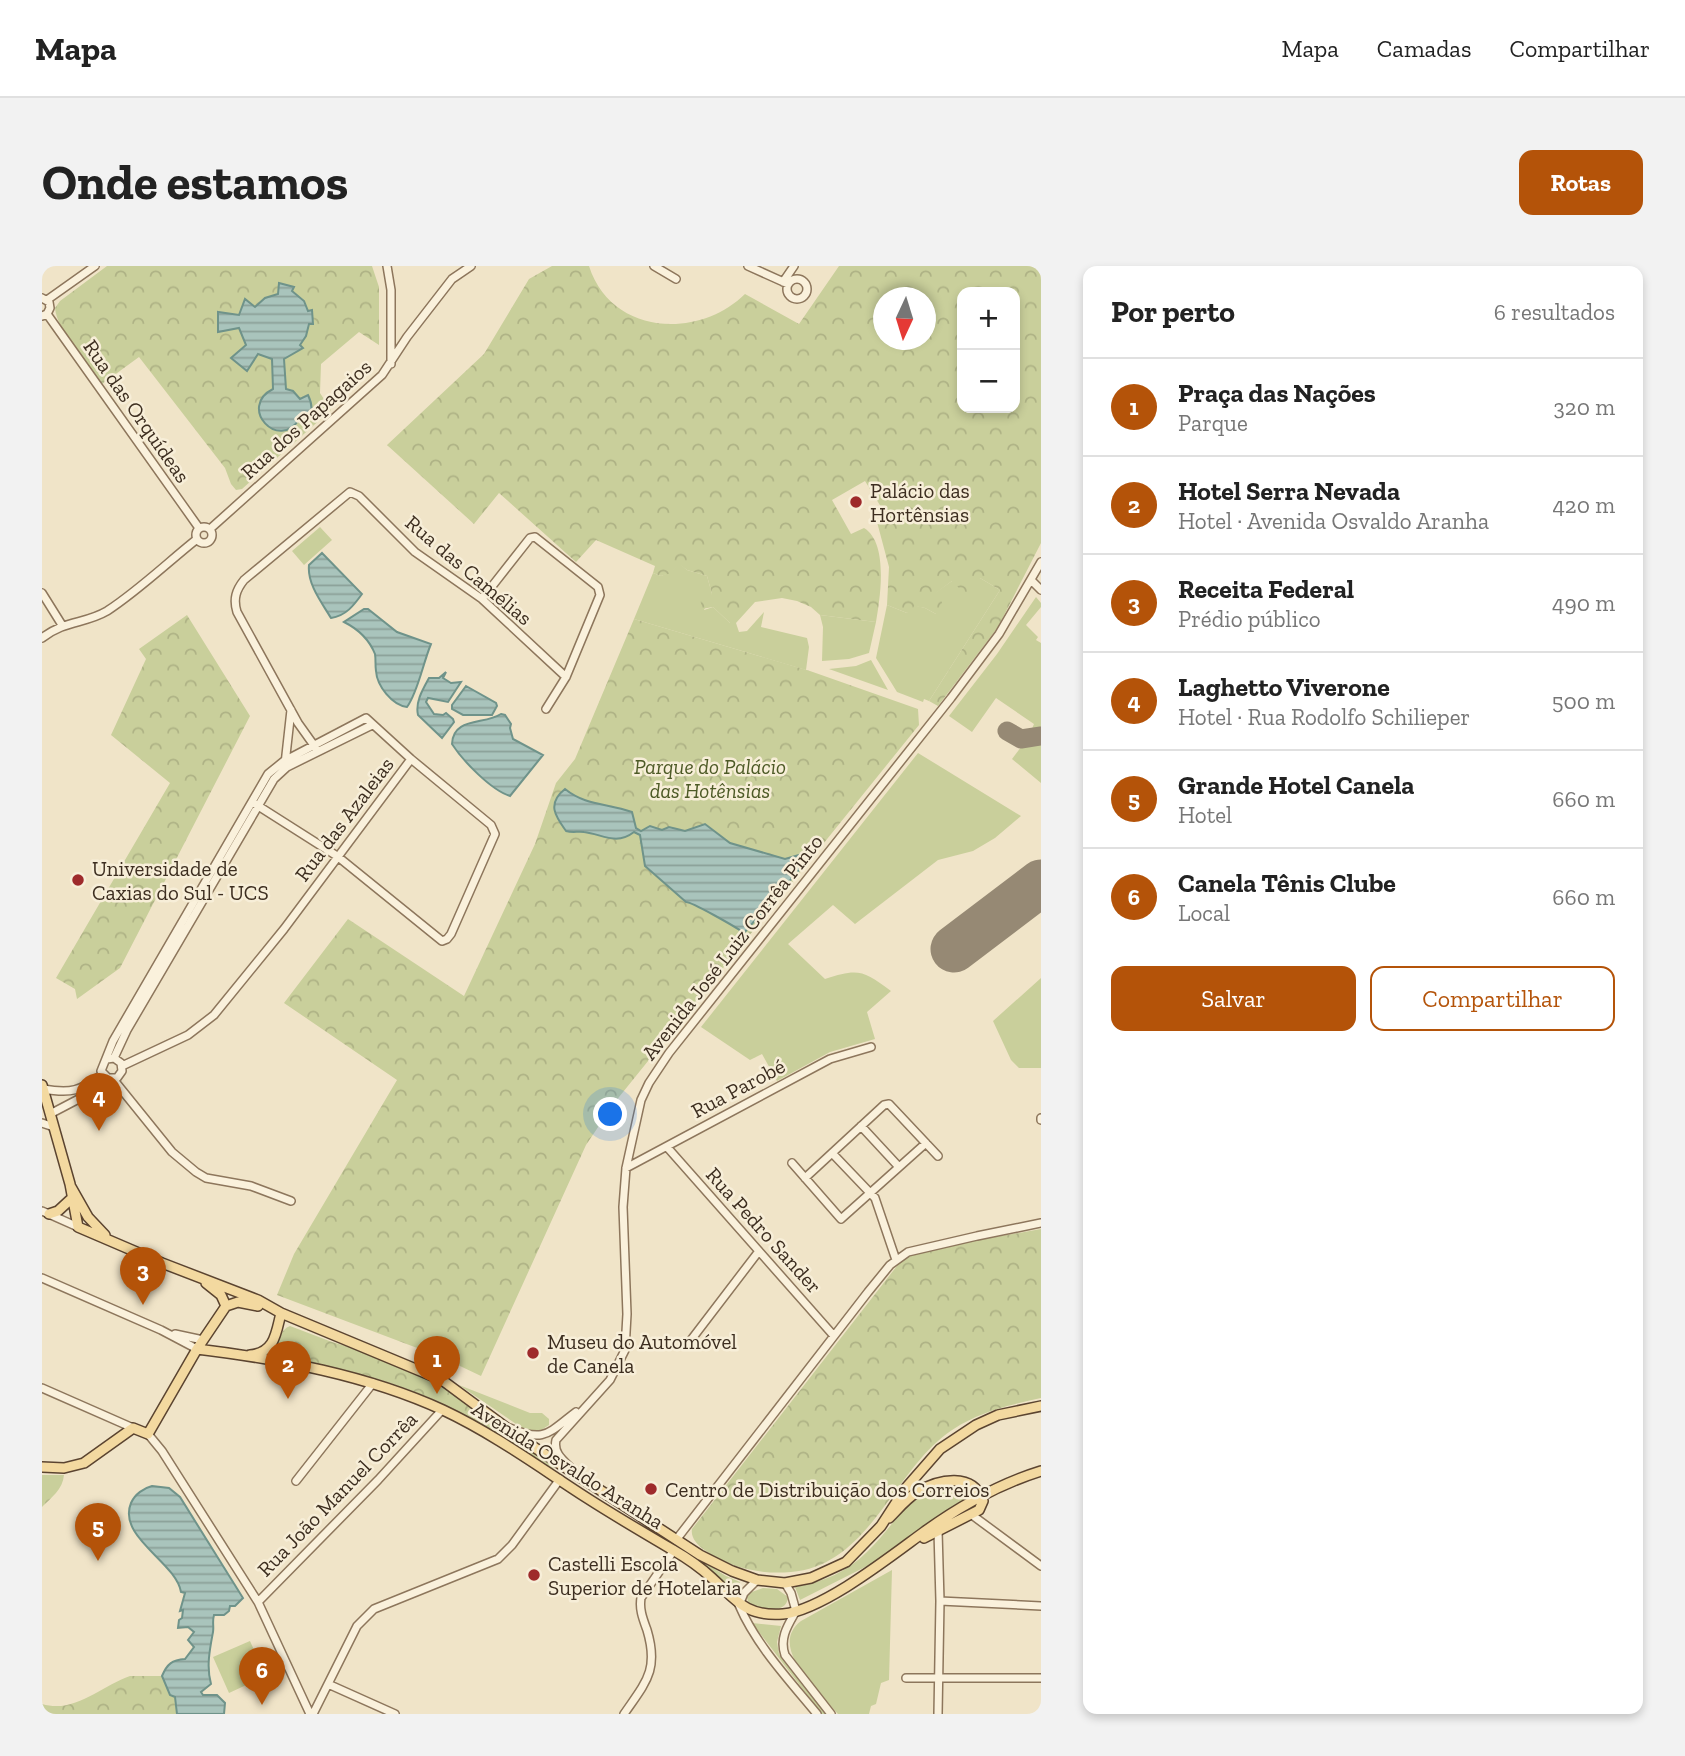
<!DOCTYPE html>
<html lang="pt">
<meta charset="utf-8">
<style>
body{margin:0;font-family:"Zilla Slab",serif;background:#f2f2f2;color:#222}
.controls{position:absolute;right:21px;top:21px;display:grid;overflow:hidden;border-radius:14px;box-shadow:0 4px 10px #0003}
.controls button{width:63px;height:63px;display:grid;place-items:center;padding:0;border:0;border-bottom:2px solid #e0e0e0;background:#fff;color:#222;font:35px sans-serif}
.compass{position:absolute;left:831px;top:21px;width:63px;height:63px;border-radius:50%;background:#fff;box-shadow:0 4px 10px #0003;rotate:184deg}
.you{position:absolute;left:569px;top:849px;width:24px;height:24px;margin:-18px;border:5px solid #fff;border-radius:50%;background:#1a73e8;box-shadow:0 0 0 10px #1a73e833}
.badge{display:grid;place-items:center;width:46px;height:46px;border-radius:50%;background:#b45309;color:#fff;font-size:23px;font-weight:700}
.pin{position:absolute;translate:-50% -58px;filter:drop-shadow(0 2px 4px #0008)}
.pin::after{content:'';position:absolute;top:37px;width:24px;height:21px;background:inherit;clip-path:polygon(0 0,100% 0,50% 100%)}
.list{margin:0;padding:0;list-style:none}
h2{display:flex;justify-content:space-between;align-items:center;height:91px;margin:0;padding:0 28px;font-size:30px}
h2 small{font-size:23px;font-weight:400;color:#767676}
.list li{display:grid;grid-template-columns:46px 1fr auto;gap:21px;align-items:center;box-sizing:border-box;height:98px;padding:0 28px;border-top:2px solid #e0e0e0}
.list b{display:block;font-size:26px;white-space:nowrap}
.list p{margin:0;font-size:23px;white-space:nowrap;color:#767676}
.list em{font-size:23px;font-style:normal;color:#767676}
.actions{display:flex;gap:14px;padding:21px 28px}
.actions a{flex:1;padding:16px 0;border:2px solid #b45309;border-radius:14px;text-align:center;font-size:24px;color:#b45309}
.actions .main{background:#b45309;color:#fff}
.map{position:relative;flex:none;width:999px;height:1448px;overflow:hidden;border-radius:14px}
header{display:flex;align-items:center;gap:42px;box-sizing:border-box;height:98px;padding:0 35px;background:#fff;border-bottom:2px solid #e0e0e0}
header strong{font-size:33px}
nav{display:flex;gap:38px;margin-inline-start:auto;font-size:24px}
.intro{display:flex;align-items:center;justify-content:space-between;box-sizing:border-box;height:168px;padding:0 42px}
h1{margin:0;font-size:49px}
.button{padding:18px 32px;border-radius:14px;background:#b45309;color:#fff;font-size:24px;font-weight:700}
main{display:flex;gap:42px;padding:0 42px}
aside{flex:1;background:#fff;border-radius:14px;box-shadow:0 4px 10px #0003}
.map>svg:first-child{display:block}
</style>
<header>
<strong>Mapa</strong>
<nav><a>Mapa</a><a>Camadas</a><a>Compartilhar</a></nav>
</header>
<div class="intro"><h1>Onde estamos</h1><a class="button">Rotas</a></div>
<main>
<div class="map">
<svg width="999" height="1448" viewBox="0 0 999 1448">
<defs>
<pattern id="forest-crowns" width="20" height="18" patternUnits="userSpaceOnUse" patternTransform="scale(1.75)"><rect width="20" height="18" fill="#c9cf9b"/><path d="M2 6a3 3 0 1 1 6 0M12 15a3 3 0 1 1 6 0" fill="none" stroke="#aeb285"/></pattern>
<pattern id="water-rules" width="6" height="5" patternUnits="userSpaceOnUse" patternTransform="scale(1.75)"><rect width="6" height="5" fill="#a9c4bc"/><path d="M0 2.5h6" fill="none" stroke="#8ba098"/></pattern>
</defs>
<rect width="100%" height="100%" fill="#f0e4c8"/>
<!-- grass -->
<path fill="#c9cf9b" d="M278,261L290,274L262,299L250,285Z
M637,297L645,304L665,310L670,328L662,344L671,341L688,357H694L697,366L705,365L722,346L719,361L765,372L767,381L764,404L592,353L611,307L619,310L629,306Z
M938,312L958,324L887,435L882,433L881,436L855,426L834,392L845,339L865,347L871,339L883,342L894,348L893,327L910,315Z
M994,331L999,337V341L984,359L996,371L994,374L999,377V467L995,468L989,465L992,458L954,432L930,466L907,450L955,388Z
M778,349L834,356L827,387L807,393L780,395L781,361Z
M829,394L846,424L787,403L814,400Z
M999,476V517L970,493L979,481Z
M876,487L979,550L953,572L931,585L896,594L813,658L791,639L746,678L783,713C816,702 821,704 849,725L825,746L833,773L788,786L735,815L720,788L708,794L659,761Z
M999,712V802H977L969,794L951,755Z
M417,1119L488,1147H500L507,1153V1159L496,1166L483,1164Z
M913,1220H923L934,1227L904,1245L829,1298L758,1334L753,1321C781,1316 805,1306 825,1286C856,1256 864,1226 913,1220Z
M612,1265L684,1310L698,1316L693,1330L610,1268Z
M850,1304L847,1414L839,1417L834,1438L829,1440L827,1448H796C777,1425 725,1381 759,1355Z
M721,1322L735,1323L746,1331C745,1349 719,1343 707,1338L705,1332L707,1327Z
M710,1357L739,1360L735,1376L737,1388L785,1448H780Z
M208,1375L224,1410L187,1427L171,1391Z"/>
<!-- forest -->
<path fill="url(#forest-crowns)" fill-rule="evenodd" d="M65,0H330L337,21V79L317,66L279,98L278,127L289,144L200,223L194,224L189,218L183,202L97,91L60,118C45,98 15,65 13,42L18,35Z
M510,0H547C569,69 656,74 703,28L757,58L797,0H999V277L956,361L896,440L887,435L958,324L938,312L923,328L910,315L894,327L900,336L899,344L894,348L883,342L872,340L870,345L865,347L845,339L847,301L835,256L844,249L823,215L790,234L809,268L822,262C847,277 838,333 834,356L778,349L769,341L755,335L740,332L713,336L694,357H688L671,341L660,343L658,332L670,328L665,310L645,304L637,298L629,307L619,310L611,307L613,300L554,274L534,296L457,227L432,258L345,179L442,88L487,13ZM920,26H973V142H920ZM842,32H884V74H842Z
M145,349L208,450L78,702L35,733L33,723L14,712L128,517L69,469L104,393L97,383Z
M592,353L768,405L876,443L877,459L573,836L544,879L439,1110L399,1091L235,1029L252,988L355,814L242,737L306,653L422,730L493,578L514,517L533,493Z
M999,963V1132C962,1140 925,1149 896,1175C848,1217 822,1300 749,1306C727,1308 706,1305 686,1297C673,1291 647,1279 650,1263L858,996L874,985Z
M248,1060L290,1076L314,1083L399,1118L513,1200L511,1203C476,1181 442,1158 405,1140C352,1114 293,1101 236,1089L233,1085C234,1076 239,1063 248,1060Z
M0,1209H22C21,1223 9,1232 0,1241Z
M88,1410H120L133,1431L135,1448H0V1438C33,1448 59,1420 88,1410Z"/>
<!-- water -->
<path fill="url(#water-rules)" stroke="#6f938a" stroke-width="2" d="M237,17L252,21L250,25L262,35L266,45L270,44L271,58H267L264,70L258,79L261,82L242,93L244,123L251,125L258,133L266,129C270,137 271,147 266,156L258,152C237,187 195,141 231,123L230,93L216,88L205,105L189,92L204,79L197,62L176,66V46L197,49L203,33L213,41L223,32L236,28Z
M280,287L320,328C312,339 304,350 289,352C280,337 265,318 267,299Z
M322,343H326L355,366L389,378C381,397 376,426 365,441C350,439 335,420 334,405C333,399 334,394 333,388C327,373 316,363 302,356Z
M404,406L401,412L409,417L419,416L406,436L386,432L384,436L392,448L401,449L404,447L411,453L412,456L400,472L376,449C373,436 381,423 387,412H397Z
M424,420L454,437L455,440L450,449H421L410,443V439Z
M459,448L463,449L469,458L468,462L471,473L501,489L468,530C449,524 421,495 410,478C411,451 442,459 459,448Z
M523,523C544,540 565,537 590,546L594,562L599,565L608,560L620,564L627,561L643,565L663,558L688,577L743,593L757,589L766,582L772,587L702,667C694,661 650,636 644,636L603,600L598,569L592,566C574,580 560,568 542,566C536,565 531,567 524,565C514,551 504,538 523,523Z
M110,1220L127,1222L138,1231L201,1332L193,1340H188L187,1345L182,1349H172C170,1356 172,1360 171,1366C168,1382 164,1401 169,1418L159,1426L161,1429H175L183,1437L182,1448H135L133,1431L128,1429L120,1410C125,1398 130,1394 143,1393L152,1381L146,1374L152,1366L146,1361L136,1362L137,1354L140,1352L141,1344L138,1345L143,1327L139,1326C134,1296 75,1271 89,1237C93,1228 102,1222 110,1220Z"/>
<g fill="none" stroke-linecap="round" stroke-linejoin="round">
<!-- taxiway -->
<path stroke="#968974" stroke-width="19" d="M965,465L979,473L999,470"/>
<!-- runway -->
<path stroke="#968974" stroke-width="47" d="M912,683L999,617"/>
<!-- minor casing -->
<g stroke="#8d765c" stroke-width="10">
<path id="minor" d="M345,0L349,24V98
M612,0L634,13
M706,0L746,18
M745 23a10 10 0 1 1 20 0a10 10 0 1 1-20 0Z
M741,16L752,0
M0,32L7,36L8,42L5,48L0,50
M5,34L53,0
M5,48L157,262
M154 269a8 8 0 1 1 16 0a8 8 0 1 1-16 0Z
M168,263L340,109L365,71L410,13L429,0
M990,315L999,324
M0,327L20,359
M440,333L488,272L493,271L556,321L558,329L524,411L504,443
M0,372C23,354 43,358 65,345C96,325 126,296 155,273
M276,485L256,457L195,346C191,333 194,324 202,314L308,226L317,230L373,286L440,333L524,411
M243,498L249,444
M72,792L85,764L232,513L245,501L330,459
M65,793L72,792L79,797L80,805L75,812H66L59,805L71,775L226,508L242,495L324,452L369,493L449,559L453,568L409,668L405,673L400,675L295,590L210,536
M80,800L146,769L172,749L242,663L369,493
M71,813L130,886L154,906L164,912L209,920L249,935
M1,823C30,828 37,825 61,808
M8,848L50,826L66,812
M999,852V854
M0,857L12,861
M819,860L857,901
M625,881L792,1070
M790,887L833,932L854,994
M750,897L799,953L884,877
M584,902L788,793L829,781
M763,912L842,839L847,838L896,890
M0,945L36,961
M0,1012L119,1064L155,1083
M133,1068L161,1074
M649,1074L717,985
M0,1122L91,1162
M468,1162C503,1177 506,1167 534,1146
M106,1168L120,1185L216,1336L268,1448
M530,1203C521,1194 511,1187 514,1174L568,1114L583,1084L585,1048L581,941L584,902L599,834L607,817L627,787L909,432L957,368L999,296
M254,1215L331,1117
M930,1249L999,1300
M634,1274L826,1026L848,999L866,986L935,970L999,957
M715,1314L702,1327L697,1339C714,1379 747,1414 775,1448
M743,1317L749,1327L754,1345C746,1359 737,1372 743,1389L789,1448
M898,1335L999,1340
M216,1336L336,1214L400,1144
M864,1412H999
M286,1418L353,1448
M271,1448L315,1360L332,1343L456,1293L470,1279L518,1213
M582,1448C604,1416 617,1404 605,1364C601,1353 597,1343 599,1332L632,1284
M896,1448L898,1335L896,1265"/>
</g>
<!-- major casing -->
<g stroke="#5b4430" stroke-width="12">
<path id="major" d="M0,819L28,918L36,961L120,997L216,1034L239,1047L400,1114L481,1174L658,1289L690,1305L715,1314L743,1317L769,1312L804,1296L839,1260L863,1223L898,1183L934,1159L956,1149L999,1140
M29,921L46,951L63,969
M7,948L16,945L29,933
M164,1017L179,1029L184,1040
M184,1040L196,1036L216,1040
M155,1083C237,1093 325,1109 401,1144C452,1168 497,1201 545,1232C573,1250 602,1267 631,1284C645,1292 658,1301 670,1312C694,1334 704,1351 741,1348C781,1344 849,1290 882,1266C918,1240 957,1218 999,1205
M208,1089C233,1087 234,1067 239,1047
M0,1201L22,1202L42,1197L91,1162L106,1168L155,1083L184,1040
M847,1252C856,1243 865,1232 875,1226C897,1213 931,1206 941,1235L937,1244L882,1272"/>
</g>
<!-- minor -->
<use href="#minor" stroke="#faf1dc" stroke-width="7"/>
<!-- major -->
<use href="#major" stroke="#f3d9a0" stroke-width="9"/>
</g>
<!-- markers -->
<g fill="#9e2a2b" stroke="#f7eed8" stroke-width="2.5">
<circle cx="814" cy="236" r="7"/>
<circle cx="36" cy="614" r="7"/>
<circle cx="491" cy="1087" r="7"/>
<circle cx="609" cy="1223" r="7"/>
<circle cx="492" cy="1309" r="7"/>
</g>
<g text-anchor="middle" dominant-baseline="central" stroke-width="5" stroke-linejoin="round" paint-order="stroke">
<!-- street labels -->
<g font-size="21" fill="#3d2e20" stroke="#f7eed8">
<text transform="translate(95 145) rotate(55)">Rua das Orquídeas</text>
<text transform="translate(264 153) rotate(-42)">Rua dos Papagaios</text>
<text transform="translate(427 304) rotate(40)">Rua das Camélias</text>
<text transform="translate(302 553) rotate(-53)">Rua das Azaleias</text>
<text transform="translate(690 681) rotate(-52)">Avenida José Luiz Corrêa Pinto</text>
<text transform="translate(696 822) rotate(-28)">Rua Parobé</text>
<text transform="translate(722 964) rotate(48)">Rua Pedro Sander</text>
<text transform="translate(526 1199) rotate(32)">Avenida Osvaldo Aranha</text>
<text transform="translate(295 1228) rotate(-46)">Rua João Manuel Corrêa</text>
</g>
<!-- poi labels -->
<g font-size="21" fill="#3d2e20" stroke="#f7eed8" text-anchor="start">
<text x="828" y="224">Palácio das<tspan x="828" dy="24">Hortênsias</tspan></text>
<text x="50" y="602">Universidade de<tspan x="50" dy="24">Caxias do Sul - UCS</tspan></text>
<text x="505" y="1075">Museu do Automóvel<tspan x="505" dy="24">de Canela</tspan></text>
<text x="623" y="1223">Centro de Distribuição dos Correios</text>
<text x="506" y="1297">Castelli Escola<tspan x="506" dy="24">Superior de Hotelaria</tspan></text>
</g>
<!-- park labels -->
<g font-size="21" font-style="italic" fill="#4d5a26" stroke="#f7eed8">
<text x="668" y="500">Parque do Palácio<tspan x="668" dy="24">das Hotênsias</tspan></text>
</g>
</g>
</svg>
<div class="controls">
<button>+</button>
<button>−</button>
</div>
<svg class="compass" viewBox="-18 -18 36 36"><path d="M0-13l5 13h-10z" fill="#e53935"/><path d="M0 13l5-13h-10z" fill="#767676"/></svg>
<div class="you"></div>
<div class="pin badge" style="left:395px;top:1128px">1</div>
<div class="pin badge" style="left:246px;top:1133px">2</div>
<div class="pin badge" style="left:101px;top:1039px">3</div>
<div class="pin badge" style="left:57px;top:865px">4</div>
<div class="pin badge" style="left:56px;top:1295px">5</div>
<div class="pin badge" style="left:220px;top:1439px">6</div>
</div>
<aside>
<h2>Por perto<small>6 resultados</small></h2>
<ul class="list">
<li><span class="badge">1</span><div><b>Praça das Nações</b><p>Parque</p></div><em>320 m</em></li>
<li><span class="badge">2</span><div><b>Hotel Serra Nevada</b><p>Hotel · Avenida Osvaldo Aranha</p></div><em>420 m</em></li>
<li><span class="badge">3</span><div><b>Receita Federal</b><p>Prédio público</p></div><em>490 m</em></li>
<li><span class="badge">4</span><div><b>Laghetto Viverone</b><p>Hotel · Rua Rodolfo Schilieper</p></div><em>500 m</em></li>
<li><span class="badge">5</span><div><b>Grande Hotel Canela</b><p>Hotel</p></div><em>660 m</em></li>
<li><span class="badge">6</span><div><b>Canela Tênis Clube</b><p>Local</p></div><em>660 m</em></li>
</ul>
<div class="actions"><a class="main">Salvar</a><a>Compartilhar</a></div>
</aside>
</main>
